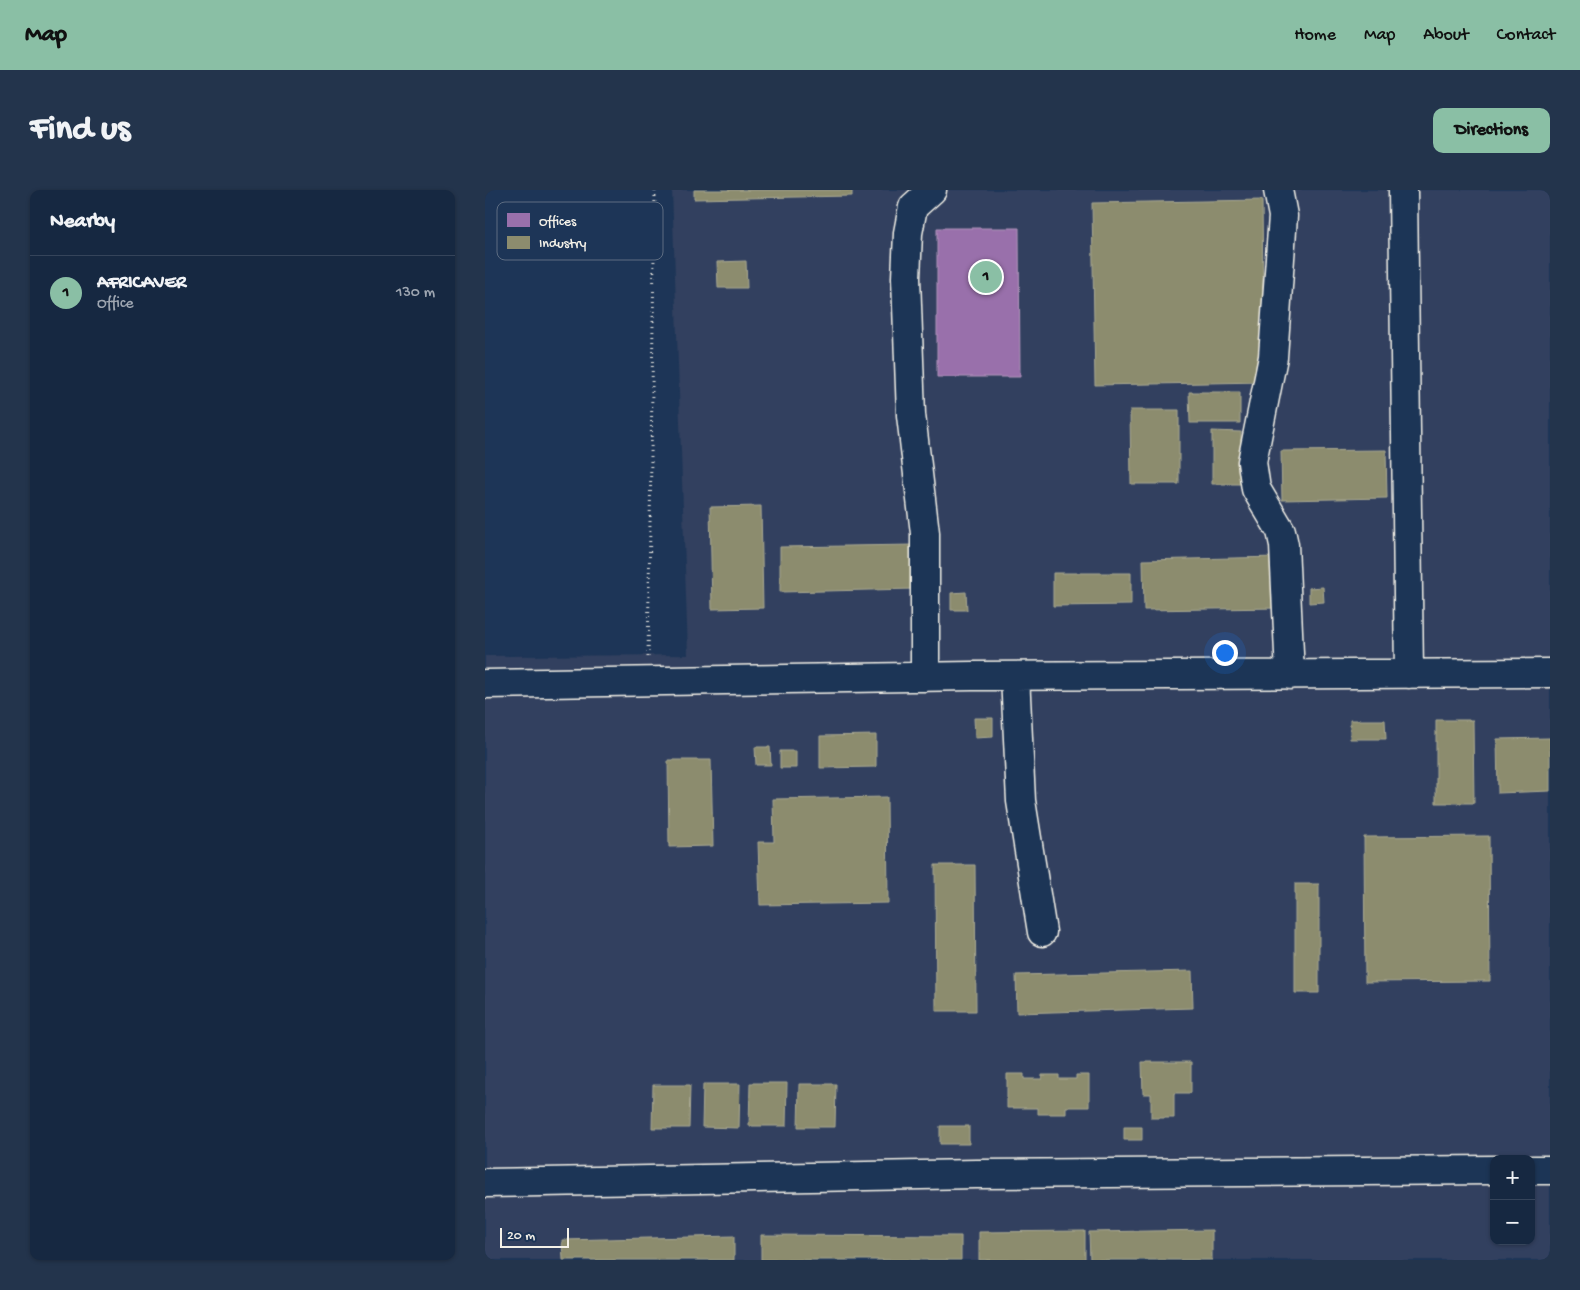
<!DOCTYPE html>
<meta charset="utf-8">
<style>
body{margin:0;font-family:"Gochi Hand",sans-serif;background:#23344c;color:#f1f3f6}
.controls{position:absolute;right:15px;bottom:15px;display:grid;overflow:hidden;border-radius:10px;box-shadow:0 1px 4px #0004}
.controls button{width:45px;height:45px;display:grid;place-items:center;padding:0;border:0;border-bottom:1px solid #35445a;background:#162841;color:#f1f3f6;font:25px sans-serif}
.scale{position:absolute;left:15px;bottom:12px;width:69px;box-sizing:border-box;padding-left:5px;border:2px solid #f4f1e8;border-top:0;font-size:14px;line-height:18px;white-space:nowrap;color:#f4f1e8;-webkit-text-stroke:4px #1d3557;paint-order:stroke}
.you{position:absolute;left:739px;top:462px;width:18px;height:18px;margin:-12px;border:4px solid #fff;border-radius:50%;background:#1a73e8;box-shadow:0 0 0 8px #1a73e833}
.badge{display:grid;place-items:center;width:32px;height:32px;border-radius:50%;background:#8abfa5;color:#111;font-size:16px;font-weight:700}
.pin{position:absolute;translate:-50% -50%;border:2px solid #fff;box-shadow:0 1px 5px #0006}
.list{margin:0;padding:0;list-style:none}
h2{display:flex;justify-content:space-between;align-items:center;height:65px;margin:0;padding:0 20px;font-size:21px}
h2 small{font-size:16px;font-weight:400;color:#9ea6b1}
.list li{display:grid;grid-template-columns:32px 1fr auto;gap:15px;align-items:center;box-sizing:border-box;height:75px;padding:0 20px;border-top:1px solid #35445a}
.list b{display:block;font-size:19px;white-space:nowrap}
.list p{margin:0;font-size:16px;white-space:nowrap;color:#9ea6b1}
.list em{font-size:16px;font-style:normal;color:#9ea6b1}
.map{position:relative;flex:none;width:1065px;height:1070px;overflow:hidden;border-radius:10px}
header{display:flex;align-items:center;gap:30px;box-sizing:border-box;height:70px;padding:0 25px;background:#8abfa5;color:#111}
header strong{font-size:24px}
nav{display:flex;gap:28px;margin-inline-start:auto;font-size:18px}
.intro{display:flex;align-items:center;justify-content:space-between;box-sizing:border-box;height:120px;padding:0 30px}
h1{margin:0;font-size:35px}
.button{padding:12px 22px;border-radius:10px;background:#8abfa5;color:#111;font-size:18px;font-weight:700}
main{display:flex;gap:30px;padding:0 30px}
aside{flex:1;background:#162841;border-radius:10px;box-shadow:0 1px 4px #0004}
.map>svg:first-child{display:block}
</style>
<header>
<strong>Map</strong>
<nav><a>Home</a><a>Map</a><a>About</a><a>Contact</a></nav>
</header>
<div class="intro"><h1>Find us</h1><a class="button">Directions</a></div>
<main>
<aside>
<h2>Nearby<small></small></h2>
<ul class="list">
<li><span class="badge">1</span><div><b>AFRICAVER</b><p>Office</p></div><em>130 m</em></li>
</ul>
</aside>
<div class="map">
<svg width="1065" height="1070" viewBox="0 0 1065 1070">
<rect width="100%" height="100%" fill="#1d3557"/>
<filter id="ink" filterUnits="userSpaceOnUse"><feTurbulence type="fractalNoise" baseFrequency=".02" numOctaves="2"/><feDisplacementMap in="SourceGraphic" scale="10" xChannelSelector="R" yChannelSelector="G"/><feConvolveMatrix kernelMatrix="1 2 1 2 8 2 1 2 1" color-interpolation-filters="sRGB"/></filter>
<g filter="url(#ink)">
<!-- built -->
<path fill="#31405e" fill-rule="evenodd" d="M187,0H1065V1070H0V466L203,465ZM1009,969H1046V1051H1009Z"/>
<!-- offices -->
<path fill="#9970ab" stroke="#b497bd" d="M452,38H534L535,187H452Z"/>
<!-- industry -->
<path fill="#8c8c6e" stroke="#abaa93" d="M209,0H367V6L209,9Z
M777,10L779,192L610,195L607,13Z
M261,71L262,98H233L232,72Z
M704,202H755V233H705Z
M645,220H694V294H646Z
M727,241L756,242V294H727Z
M901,260L902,308L797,310L796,261Z
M276,316L278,418L227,419L225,317Z
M429,355V399L295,402V357Z
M793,367V418L659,420L658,370Z
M568,383H646V415L568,416Z
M838,397L839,412L824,413V398Z
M481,402L482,420H466V403Z
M489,528H508V547L490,548Z
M865,530H900L901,549H865Z
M951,530H988L989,613H951Z
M391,545V577L335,578V546Z
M1065,548V601L1013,603L1012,549Z
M270,557H285L286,575H271Z
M295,561H311V578H295Z
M183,570H226L228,656L184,657Z
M402,607L403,713L275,715L273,652H289L288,609Z
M1004,646L1005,791L880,792L879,647Z
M450,675H490L491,821H451Z
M810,694H834V803H810Z
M707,781L708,818L532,823L531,785Z
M657,872H706V903H689V928H666V904H658Z
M522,884H539V889H557V885H574V889H591V885H604V917H581V924H553V918H522Z
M265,893H302L301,936H264Z
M218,894H255L254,938L217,937Z
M314,894H351L350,937H313Z
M168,895H205L204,938H167Z
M455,936H484V954H455Z
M639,937H657V950H639Z
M727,1040V1070H605L604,1042Z
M600,1041V1070H494V1042Z
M276,1045L476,1046V1070H276Z
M249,1046V1070H78L77,1050Z"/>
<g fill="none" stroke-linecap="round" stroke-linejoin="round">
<!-- minor casing -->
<g stroke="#f4f1e8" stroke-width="31">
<path id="minor" d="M793,0L798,26L788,167L767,272L771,299L796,341L799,355L805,485
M918,0L924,484
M530,486L536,611L557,742
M440,487V343L426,225L421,88L423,43L428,17L447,0
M0,494L487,486L1065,483
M1046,980H1065
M0,993L491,984L1009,980"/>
</g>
<!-- path -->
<path stroke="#f4f1e8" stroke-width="3" stroke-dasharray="1 4" stroke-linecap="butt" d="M163,467L170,0"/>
<!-- minor -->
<use href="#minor" stroke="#1d3557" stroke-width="28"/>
</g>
</g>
<!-- legend -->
<rect x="12" y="12" width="166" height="58" rx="8" fill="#1d3557" stroke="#5e6d82" stroke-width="1"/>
<rect x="22" y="23" width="23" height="14" fill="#9970ab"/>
<rect x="22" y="46" width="23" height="13" fill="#8c8c6e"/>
<g font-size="14" fill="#f4f1e8">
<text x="54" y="35">Offices</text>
<text x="54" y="57">Industry</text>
</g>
</svg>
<div class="controls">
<button>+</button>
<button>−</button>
</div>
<div class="scale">20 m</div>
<div class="you"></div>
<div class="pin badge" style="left:501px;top:87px">1</div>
</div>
</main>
